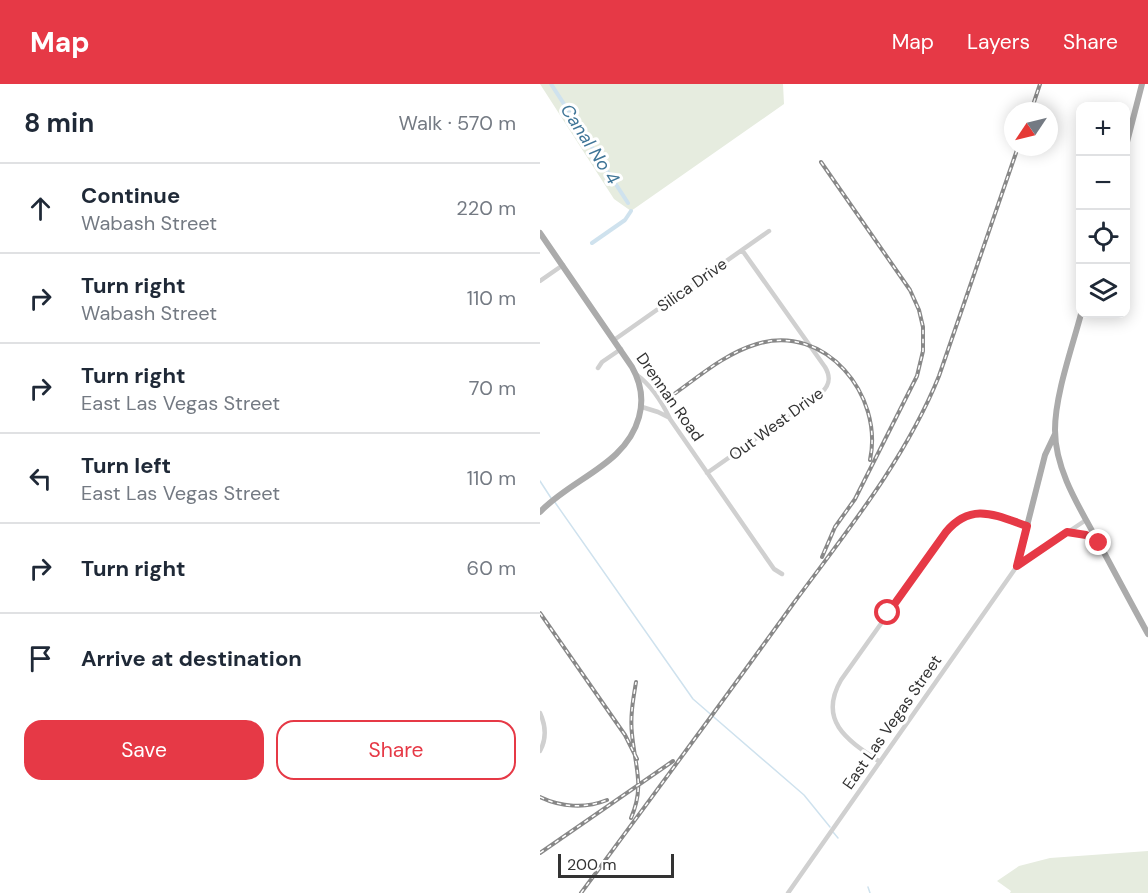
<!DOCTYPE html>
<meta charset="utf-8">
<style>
body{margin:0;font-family:"DM Sans",sans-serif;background:#f6f6f7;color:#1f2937}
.controls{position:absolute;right:18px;top:18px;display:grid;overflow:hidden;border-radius:12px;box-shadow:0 3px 15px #0003}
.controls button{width:54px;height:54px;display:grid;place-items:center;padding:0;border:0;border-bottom:2px solid #e0e1e3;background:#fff;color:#1f2937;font:30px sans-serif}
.compass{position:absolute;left:464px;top:18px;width:54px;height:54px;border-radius:50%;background:#fff;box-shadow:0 3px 15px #0003;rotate:235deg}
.scale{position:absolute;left:18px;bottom:15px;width:116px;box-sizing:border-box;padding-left:6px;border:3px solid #333;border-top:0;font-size:16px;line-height:21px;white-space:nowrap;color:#333;-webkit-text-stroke:4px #fff;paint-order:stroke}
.stop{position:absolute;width:18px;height:18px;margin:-14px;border:4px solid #e63946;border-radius:50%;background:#fff}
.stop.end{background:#e63946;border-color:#fff;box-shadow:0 2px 6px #0008}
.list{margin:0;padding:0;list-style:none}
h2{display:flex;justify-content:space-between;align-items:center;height:78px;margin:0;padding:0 24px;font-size:26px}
h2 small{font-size:20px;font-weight:400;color:#747a83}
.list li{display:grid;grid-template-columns:39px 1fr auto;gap:18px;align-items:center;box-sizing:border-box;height:90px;padding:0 24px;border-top:2px solid #e0e1e3}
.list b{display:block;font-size:22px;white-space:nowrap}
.list p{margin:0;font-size:20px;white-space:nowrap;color:#747a83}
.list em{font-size:20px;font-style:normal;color:#747a83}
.actions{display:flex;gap:12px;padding:18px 24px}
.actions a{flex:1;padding:14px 0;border:2px solid #e63946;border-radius:18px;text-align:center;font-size:21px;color:#e63946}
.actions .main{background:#e63946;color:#fff}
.icon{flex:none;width:33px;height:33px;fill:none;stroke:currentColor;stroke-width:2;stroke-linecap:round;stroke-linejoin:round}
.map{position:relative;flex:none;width:608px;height:809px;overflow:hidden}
header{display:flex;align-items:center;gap:36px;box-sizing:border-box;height:84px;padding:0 30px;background:#e63946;color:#fff}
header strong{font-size:28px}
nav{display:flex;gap:33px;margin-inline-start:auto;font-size:21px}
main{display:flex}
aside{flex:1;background:#fff}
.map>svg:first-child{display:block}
</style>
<header>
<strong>Map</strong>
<nav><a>Map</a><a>Layers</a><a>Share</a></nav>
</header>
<main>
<aside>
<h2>8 min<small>Walk · 570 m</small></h2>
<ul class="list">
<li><svg class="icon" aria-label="ahead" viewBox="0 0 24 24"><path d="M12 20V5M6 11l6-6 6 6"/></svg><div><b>Continue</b><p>Wabash Street</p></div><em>220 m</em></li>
<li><svg class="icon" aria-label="right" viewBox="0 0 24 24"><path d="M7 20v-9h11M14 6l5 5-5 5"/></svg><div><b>Turn right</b><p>Wabash Street</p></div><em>110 m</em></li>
<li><svg class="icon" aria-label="right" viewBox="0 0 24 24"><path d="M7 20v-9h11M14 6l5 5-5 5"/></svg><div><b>Turn right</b><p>East Las Vegas Street</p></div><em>70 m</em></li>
<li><svg class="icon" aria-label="left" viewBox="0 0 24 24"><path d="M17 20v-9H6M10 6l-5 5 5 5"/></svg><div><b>Turn left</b><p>East Las Vegas Street</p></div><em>110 m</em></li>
<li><svg class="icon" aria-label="right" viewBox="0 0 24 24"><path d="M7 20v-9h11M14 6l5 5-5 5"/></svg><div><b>Turn right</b></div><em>60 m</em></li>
<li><svg class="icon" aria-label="arrive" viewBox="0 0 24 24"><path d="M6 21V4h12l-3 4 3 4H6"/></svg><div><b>Arrive at destination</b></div></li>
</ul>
<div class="actions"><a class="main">Save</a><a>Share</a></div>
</aside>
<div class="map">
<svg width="608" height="809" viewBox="0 0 608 809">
<rect width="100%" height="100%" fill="#fff"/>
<!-- green -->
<path fill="#e6ecdf" d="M0,0H243L244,20L91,127L74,115Z
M608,767V809H470L471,807L457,797L479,782L510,774Z"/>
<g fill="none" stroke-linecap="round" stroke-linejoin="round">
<!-- stream -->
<path stroke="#cfe2ee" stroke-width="1.5" d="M0,397L11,414
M14,417L153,615L264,711L290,743
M293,748L298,754
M328,803L330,809"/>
<!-- canal -->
<path stroke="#cfe2ee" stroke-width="4" d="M11,0L88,119
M52,159L85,136L91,127"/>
<!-- minor -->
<path stroke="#d0d0d0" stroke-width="4.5" d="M0,197L23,181
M74,256L229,147
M58,284L62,278L81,265
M97,291C112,302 122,318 130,335L234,485L242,490
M102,323L118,328L128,333
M167,389L281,309C290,301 291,293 285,283L202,166
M477,482L546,436
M0,629C6,642 7,654 0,667
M248,809L477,482L487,442C455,432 431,418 406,448L301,596C277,638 309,657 340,678"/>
<!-- major -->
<path stroke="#ababab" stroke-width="6" d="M586,62L602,0
M0,149L92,283C101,299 104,315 99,333C86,381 32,394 0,428
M541,230C532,264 515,311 515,346C515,387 541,426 560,461C576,491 592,521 608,550
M487,442L505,371L515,350
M527,448L546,451L555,456"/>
<!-- rail casing -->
<g stroke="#888" stroke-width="4">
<path id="rail" d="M491,27L500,0
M281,78L370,206L379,226L383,243V267L377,292L315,415L295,443L282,473
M127,315C155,296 183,270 217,260C285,239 344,311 330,376
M0,529L85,651L97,675
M0,713C21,723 45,725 67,716
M91,734C105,702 95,683 92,650C90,633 93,616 96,598
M0,769L133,677
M41,809C112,713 183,617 253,520C307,447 365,376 399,292L478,63"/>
</g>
<!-- rail -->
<use href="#rail" stroke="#fff" stroke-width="1.5" stroke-dasharray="4.5" stroke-linecap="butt"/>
</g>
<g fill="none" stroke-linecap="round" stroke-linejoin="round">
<!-- route -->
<path stroke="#e63946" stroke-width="8" d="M348,529L406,448C431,418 455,431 487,442L477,482L527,448L546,451L559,459"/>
</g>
<g text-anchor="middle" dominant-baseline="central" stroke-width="6" stroke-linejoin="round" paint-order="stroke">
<!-- street labels -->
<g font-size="16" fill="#333" stroke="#fff">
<text transform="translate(152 201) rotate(-35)">Silica Drive</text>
<text transform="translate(130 313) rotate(55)">Drennan Road</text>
<text transform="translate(236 340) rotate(-36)">Out West Drive</text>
<text transform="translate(352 638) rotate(-55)">East Las Vegas Street</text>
</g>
<!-- water labels -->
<g font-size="18" font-style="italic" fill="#3f7597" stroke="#fff">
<text transform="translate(50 60) rotate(57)">Canal No 4</text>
</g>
</g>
</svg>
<div class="controls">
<button>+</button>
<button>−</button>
<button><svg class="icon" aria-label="locate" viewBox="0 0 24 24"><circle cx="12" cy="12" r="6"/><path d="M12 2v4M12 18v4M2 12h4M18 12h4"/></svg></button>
<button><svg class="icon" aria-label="layers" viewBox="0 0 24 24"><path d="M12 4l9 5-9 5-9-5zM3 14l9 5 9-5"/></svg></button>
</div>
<svg class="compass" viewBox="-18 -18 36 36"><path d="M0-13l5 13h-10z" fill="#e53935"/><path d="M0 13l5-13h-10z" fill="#747a83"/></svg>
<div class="scale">200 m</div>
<div class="stop" style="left:348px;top:529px"></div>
<div class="stop end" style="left:559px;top:459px"></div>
</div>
</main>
